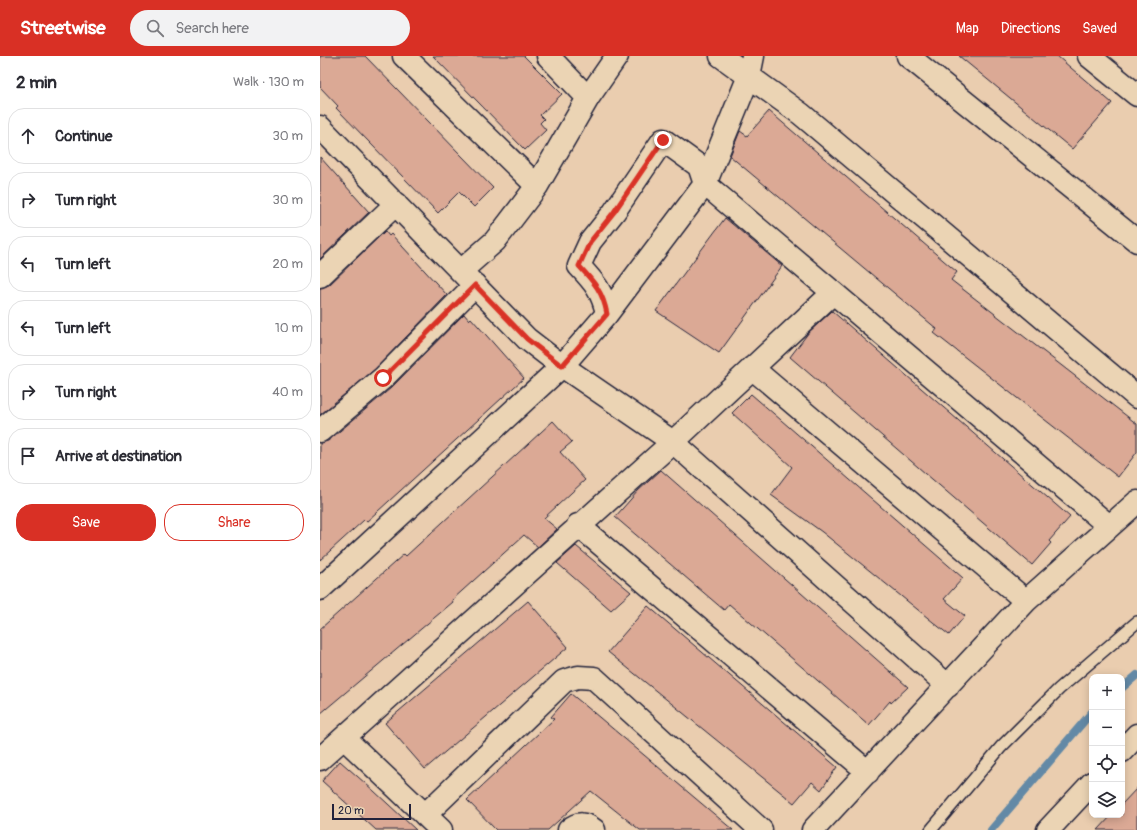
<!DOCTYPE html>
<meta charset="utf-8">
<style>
body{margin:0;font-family:Pangolin,sans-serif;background:#f2f2f3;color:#2b2b33}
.controls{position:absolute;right:12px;bottom:12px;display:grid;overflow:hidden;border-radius:8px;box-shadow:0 2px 10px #0003}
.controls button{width:36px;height:36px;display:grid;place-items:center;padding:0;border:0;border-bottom:1px solid #e1e1e2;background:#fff;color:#2b2b33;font:20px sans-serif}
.scale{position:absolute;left:12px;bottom:10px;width:79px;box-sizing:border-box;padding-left:4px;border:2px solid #22223b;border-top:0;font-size:11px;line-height:14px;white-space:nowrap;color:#22223b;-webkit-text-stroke:3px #ebd4b4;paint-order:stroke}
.stop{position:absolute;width:12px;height:12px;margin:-9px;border:3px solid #d93025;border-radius:50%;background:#fff}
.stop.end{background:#d93025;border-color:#fff;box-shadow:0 1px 4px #0008}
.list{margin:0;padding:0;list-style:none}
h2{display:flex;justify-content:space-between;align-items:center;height:52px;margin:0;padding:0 16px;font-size:17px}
h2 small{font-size:13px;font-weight:400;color:#7c7c81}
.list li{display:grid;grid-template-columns:26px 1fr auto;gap:12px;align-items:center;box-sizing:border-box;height:56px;margin:0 8px 8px;padding:0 8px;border:1px solid #e1e1e2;border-radius:16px}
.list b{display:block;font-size:15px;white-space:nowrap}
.list em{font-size:13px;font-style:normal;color:#7c7c81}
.actions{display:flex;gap:8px;padding:12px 16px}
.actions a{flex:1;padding:9px 0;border:1px solid #d93025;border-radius:16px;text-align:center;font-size:14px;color:#d93025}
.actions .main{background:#d93025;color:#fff}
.icon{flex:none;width:22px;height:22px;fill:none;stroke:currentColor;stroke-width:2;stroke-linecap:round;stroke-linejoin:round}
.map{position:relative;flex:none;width:817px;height:774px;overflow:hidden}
header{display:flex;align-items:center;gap:24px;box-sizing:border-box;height:56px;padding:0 20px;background:#d93025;color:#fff}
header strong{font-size:19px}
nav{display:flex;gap:22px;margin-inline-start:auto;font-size:14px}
.search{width:280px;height:36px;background:#f2f2f3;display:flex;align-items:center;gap:10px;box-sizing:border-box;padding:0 14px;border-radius:22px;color:#7c7c81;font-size:15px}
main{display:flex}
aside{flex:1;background:#fff}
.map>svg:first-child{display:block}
</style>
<header>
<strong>Streetwise</strong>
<div class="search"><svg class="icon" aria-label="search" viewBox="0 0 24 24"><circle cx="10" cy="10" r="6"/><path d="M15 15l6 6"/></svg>Search here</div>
<nav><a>Map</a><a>Directions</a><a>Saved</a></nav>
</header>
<main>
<aside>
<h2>2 min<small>Walk · 130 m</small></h2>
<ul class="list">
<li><svg class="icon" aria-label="ahead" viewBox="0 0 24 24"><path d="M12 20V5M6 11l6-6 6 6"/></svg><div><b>Continue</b></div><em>30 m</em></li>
<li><svg class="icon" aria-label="right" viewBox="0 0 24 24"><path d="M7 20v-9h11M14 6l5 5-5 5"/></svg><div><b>Turn right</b></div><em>30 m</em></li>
<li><svg class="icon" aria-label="left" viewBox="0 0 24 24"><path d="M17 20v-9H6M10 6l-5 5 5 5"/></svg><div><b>Turn left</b></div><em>20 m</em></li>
<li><svg class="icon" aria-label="left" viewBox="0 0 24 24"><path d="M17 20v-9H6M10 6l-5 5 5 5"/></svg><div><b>Turn left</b></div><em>10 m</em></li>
<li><svg class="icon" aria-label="right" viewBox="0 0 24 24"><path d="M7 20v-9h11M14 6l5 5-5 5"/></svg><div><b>Turn right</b></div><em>40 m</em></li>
<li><svg class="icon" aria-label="arrive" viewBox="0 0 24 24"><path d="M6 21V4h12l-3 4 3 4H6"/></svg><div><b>Arrive at destination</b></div></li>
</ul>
<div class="actions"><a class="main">Save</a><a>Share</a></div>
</aside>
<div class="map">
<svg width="817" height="774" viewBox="0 0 817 774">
<rect width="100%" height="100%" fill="#eacdaf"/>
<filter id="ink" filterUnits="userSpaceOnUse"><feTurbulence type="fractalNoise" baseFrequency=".025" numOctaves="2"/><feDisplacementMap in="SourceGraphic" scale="8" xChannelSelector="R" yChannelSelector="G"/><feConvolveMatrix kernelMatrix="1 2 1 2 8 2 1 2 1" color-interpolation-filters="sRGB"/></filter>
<g filter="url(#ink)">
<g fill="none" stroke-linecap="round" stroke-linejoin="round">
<!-- stream -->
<path stroke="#6389a6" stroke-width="8" d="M802,632L817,619
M671,774L772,656"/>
</g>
<!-- building -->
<path fill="#dba995" stroke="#22223b" d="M0,0H45L173,132L154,151L139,136L118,157L16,52L18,50L0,31Z
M113,0H204L242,38L220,59L224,63L220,67L226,74L205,94Z
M639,0H737L792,47L752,93Z
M449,55L637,216L631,224L817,368V396L798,421L614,277L617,273L410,100L420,75L427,80Z
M0,101L49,156L0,203Z
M405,162L462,210L399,297L336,255Z
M65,175L69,180L71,178L127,239L55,313L0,359V232L9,229Z
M512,255L750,461L729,485L731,487L712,509L470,301L489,276Z
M144,258L149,264L151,262L204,322L46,466L44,464L0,504V387L8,385L71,332Z
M431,338L643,522L624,543L645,560L629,579L502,476L451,439L472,411L412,357Z
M233,365L252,386L240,396L265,424L224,462L237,473L218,491L204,479L132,544L133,546L0,658V573L84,498L86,500Z
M341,414L588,631L571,647L570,645L549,669L409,548L404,554L295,461L318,435Z
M256,490L311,536L291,554L237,507Z
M208,545L248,591L105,713L65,667Z
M328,550L517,711L501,734L492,726L474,747L288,596Z
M251,638L267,651L413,774H320L271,735L228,774H176L147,744L234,663L231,661Z
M20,705L54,735L96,774H56L2,725Z
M817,732V774H778L792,759H802V748Z"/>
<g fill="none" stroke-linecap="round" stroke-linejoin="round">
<!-- lane casing -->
<g stroke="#22223b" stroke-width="14">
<path id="lane" d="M611,774L681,691L739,633L817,566"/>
</g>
<!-- street casing -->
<g stroke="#22223b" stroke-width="25">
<path id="street" d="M84,0L217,130
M228,0L268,42
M401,0L481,58L817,341
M588,0L817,185
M769,0L817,39
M0,71L207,283L242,310L353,386L628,630
M141,215L175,185L217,130L268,42L297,0
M0,220L76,148
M287,258C283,236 274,226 259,210L270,186L294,156L343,84L379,110L385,128L789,470
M432,312L706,545
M0,375L63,322L155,229
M258,469L548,716
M0,533L242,310L287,258L385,128L429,20L433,0
M24,682L121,774
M0,703L353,386L513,237
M105,759L244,625L258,621L274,622L441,774
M249,774C258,766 266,767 274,774
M493,774L706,545L817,446"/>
</g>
<!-- secondary casing -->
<g stroke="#22223b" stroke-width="25">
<path id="secondary" d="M802,695L817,679
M728,774L772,727"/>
</g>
<!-- lane -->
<use href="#lane" stroke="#ebd4b4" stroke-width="11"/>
<!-- street -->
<use href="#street" stroke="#ebd4b4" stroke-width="22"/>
<!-- secondary -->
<use href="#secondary" stroke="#ebd4b4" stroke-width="22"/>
</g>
</g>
<g fill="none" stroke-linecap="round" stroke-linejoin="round" filter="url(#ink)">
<!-- route -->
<path stroke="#d93025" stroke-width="5" d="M63,322L155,229L207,283L242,310L287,258C283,236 274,226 259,210L270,186L294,156L343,84"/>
</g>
</svg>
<div class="controls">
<button>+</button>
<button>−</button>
<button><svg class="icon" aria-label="locate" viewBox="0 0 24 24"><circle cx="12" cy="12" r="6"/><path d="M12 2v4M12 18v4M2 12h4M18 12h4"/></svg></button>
<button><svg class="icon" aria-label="layers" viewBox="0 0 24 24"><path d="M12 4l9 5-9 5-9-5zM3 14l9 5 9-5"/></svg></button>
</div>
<div class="scale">20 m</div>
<div class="stop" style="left:63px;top:322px"></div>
<div class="stop end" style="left:343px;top:84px"></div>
</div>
</main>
